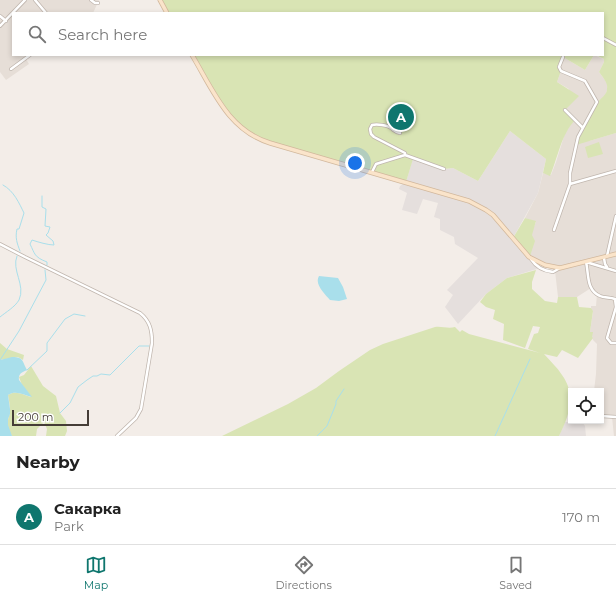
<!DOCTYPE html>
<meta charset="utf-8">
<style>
body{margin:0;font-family:Montserrat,sans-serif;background:#f2f2f2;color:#222}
.controls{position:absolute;right:12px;bottom:12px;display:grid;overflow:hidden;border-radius:0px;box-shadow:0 2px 6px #0003}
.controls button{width:36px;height:36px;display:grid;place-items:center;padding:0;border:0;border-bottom:1px solid #e0e0e0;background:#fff;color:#222;font:20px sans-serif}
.scale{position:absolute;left:12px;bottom:10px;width:77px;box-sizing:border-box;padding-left:4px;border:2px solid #453d37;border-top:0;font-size:11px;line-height:14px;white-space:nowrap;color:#453d37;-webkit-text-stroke:3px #fff;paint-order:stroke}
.you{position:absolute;left:355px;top:163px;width:14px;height:14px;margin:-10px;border:3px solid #fff;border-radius:50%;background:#1a73e8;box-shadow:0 0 0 6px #1a73e833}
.badge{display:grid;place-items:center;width:26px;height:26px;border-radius:50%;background:#0f766e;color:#fff;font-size:13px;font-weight:700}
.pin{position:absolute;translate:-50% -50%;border:2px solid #fff;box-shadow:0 1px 4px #0006}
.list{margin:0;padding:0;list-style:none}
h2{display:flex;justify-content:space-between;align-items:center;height:52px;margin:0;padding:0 16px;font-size:17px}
h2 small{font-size:13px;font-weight:400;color:#767676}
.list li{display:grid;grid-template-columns:26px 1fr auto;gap:12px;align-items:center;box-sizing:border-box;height:56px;padding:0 16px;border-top:1px solid #e0e0e0}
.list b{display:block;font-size:15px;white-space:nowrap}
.list p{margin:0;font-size:13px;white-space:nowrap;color:#767676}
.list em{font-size:13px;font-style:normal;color:#767676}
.icon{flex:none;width:22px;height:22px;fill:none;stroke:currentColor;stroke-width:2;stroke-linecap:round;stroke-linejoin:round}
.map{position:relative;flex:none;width:616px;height:436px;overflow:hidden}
.search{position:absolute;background:#fff;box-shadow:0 2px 6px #0003;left:12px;right:12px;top:12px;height:44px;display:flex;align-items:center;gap:10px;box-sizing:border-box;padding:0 14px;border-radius:0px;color:#767676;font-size:15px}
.sheet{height:108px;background:#fff}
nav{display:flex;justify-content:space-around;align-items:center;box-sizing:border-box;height:56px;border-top:1px solid #e0e0e0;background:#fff;font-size:11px;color:#767676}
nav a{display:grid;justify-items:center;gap:2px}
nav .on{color:#0f766e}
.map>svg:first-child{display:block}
</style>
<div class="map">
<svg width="616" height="436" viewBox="0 0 616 436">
<rect width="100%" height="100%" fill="#f3ede8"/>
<!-- residential -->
<path fill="#e6ded7" d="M0,0H99L93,13H13V55H30L26,59L29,64L6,80L0,72Z
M594,55L604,59V62L599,72L607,83V90L605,96L597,102L589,141L616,133V436H614L612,417L601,416V391H594L596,374L597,344L593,340L590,332L593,312L591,308V306H596L597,294L591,288L577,297H558L555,271L558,270L529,257L530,255L532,231L536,222L525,218L538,193L543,173L551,175L556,162L565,133L574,120L565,110L569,89L557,82L561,71L559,67L563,57L585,70Z"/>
<!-- industrial -->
<path fill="#e5dfdd" d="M510,131L546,159L538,193L513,238L540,268L507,278L486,294L458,324L445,307L453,295L447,290L478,258L455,244L454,237L440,230V219L434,217L438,203L423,199L417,214L402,210L407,193L399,189L400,186L406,182L413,158L444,169L453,168L478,181Z
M565,422L583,423L585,426L586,436H559Z"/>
<!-- green -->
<path fill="#d9e4b4" d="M160,0H616V133L576,145C578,133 589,114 597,103C602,96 608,96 607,85C606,81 602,76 599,72L604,62V59L596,55H603V13H167Z
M192,55H594L585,70L563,57L559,67L561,71L557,82L579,96L565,110L575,120C561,135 558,157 550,176L543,173L546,159L510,131L478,181L453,168L444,169L413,159L406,182L255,138L233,121Z
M599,142L603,154L588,158L585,147Z
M525,218L536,221L532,235L535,241L530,256L513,238Z
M536,270L532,282V289L545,301L557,303L558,297H577L579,307L591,308L593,311L590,332H593L592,337L593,338L578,358L562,350L557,357L544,354C550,361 557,367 562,375C577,396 569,415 559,436H222L288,404L316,388L339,371L370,350L383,344L435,327C442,326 448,329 455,327L460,332L462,330L469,334L540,353L528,349L534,334L538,333L540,327L533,326L525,348L503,340L504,324L493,319L495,310L486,307L480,302L486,294L507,278Z
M0,343L7,349L24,355L23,360L18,357L0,360Z
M31,366L43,386L56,396L60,413L66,421L67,431L65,436H46L47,429L44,422L37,429L36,436H12C9,432 7,425 8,420C8,417 10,415 10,411C10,406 9,400 8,395C16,390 23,395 31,397L22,385L19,377L24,375Z"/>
<!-- water -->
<path fill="#a9dfeb" d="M319,276L338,278L343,287L347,299L339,301L330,300C325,294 314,284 319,276Z
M12,357C24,357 22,361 27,370C22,372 18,374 19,380L32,397C23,395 16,390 8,395L10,409V414L8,419V425L12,436H0V360Z"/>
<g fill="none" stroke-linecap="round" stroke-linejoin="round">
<!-- stream -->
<path stroke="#a9dfeb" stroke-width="1" d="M3,185C14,191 19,203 24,213L19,229H17C15,238 17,243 20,251
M42,196V207L46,209L45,226L50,227L48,233L46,235L53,241L54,245C48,245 38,242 32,240L30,244C35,254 34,257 47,262V265
M0,317C6,312 15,307 19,300C26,285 11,270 17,256
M0,360L19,331L46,280L45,270
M27,370L47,351V343L65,319L74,314L85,316
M60,413L70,403L78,387L87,380L93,376H97L101,374L110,375L139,346H149
M317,436L327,426L336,404V401L344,389
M495,436L530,359"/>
<!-- street casing -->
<g stroke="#c0b6ae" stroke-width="4">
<path id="street" d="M35,0L46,13
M91,0L95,3H98
M0,16L6,21
M0,26L25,0
M603,38L616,45
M11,69L30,55
M565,110L582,127
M400,133C395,132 395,131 391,128C387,125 377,124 372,125L370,129L371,134L374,137L405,153V155L444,169
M372,172L376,164L405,155
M570,184L616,171
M554,230L570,184V173L578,137L597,102L585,81L561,71L559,67L563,57
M0,244L25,257L140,313C150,321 152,330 152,343L141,409L136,418L117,436
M607,256L616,216
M604,258L605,264L607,267
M531,259C536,267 543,271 553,272L560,268
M586,262C589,274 586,290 600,296C604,298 610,297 615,299L616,307L607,338L611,343H616
M586,262L616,271
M601,416L616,417"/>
</g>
<!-- secondary casing -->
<g stroke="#d2b89d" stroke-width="5">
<path id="secondary" d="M160,0L167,13
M192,55C213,90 228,130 270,143L469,201L486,210L493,215L529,257L545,265L560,268L616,254"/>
</g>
<!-- street -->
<use href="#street" stroke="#fff" stroke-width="2.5"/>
<!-- secondary -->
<use href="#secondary" stroke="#fae4ca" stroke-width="3.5"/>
</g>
</svg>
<div class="controls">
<button><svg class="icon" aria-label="locate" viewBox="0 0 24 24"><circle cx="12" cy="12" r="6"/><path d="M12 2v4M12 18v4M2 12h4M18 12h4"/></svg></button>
</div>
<div class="scale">200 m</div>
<div class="you"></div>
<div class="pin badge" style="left:401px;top:117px">A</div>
<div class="search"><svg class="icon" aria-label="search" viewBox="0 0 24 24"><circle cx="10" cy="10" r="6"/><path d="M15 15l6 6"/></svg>Search here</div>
</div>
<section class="sheet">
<h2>Nearby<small></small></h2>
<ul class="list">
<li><span class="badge">A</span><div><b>Сакарка</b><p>Park</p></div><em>170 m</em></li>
</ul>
</section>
<nav>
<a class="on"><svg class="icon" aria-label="map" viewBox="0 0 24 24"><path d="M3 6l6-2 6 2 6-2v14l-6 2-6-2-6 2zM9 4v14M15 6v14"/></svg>Map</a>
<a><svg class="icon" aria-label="directions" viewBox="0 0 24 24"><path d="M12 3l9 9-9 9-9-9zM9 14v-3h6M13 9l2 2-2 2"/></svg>Directions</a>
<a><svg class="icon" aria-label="saved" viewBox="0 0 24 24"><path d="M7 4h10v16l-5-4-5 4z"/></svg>Saved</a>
</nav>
